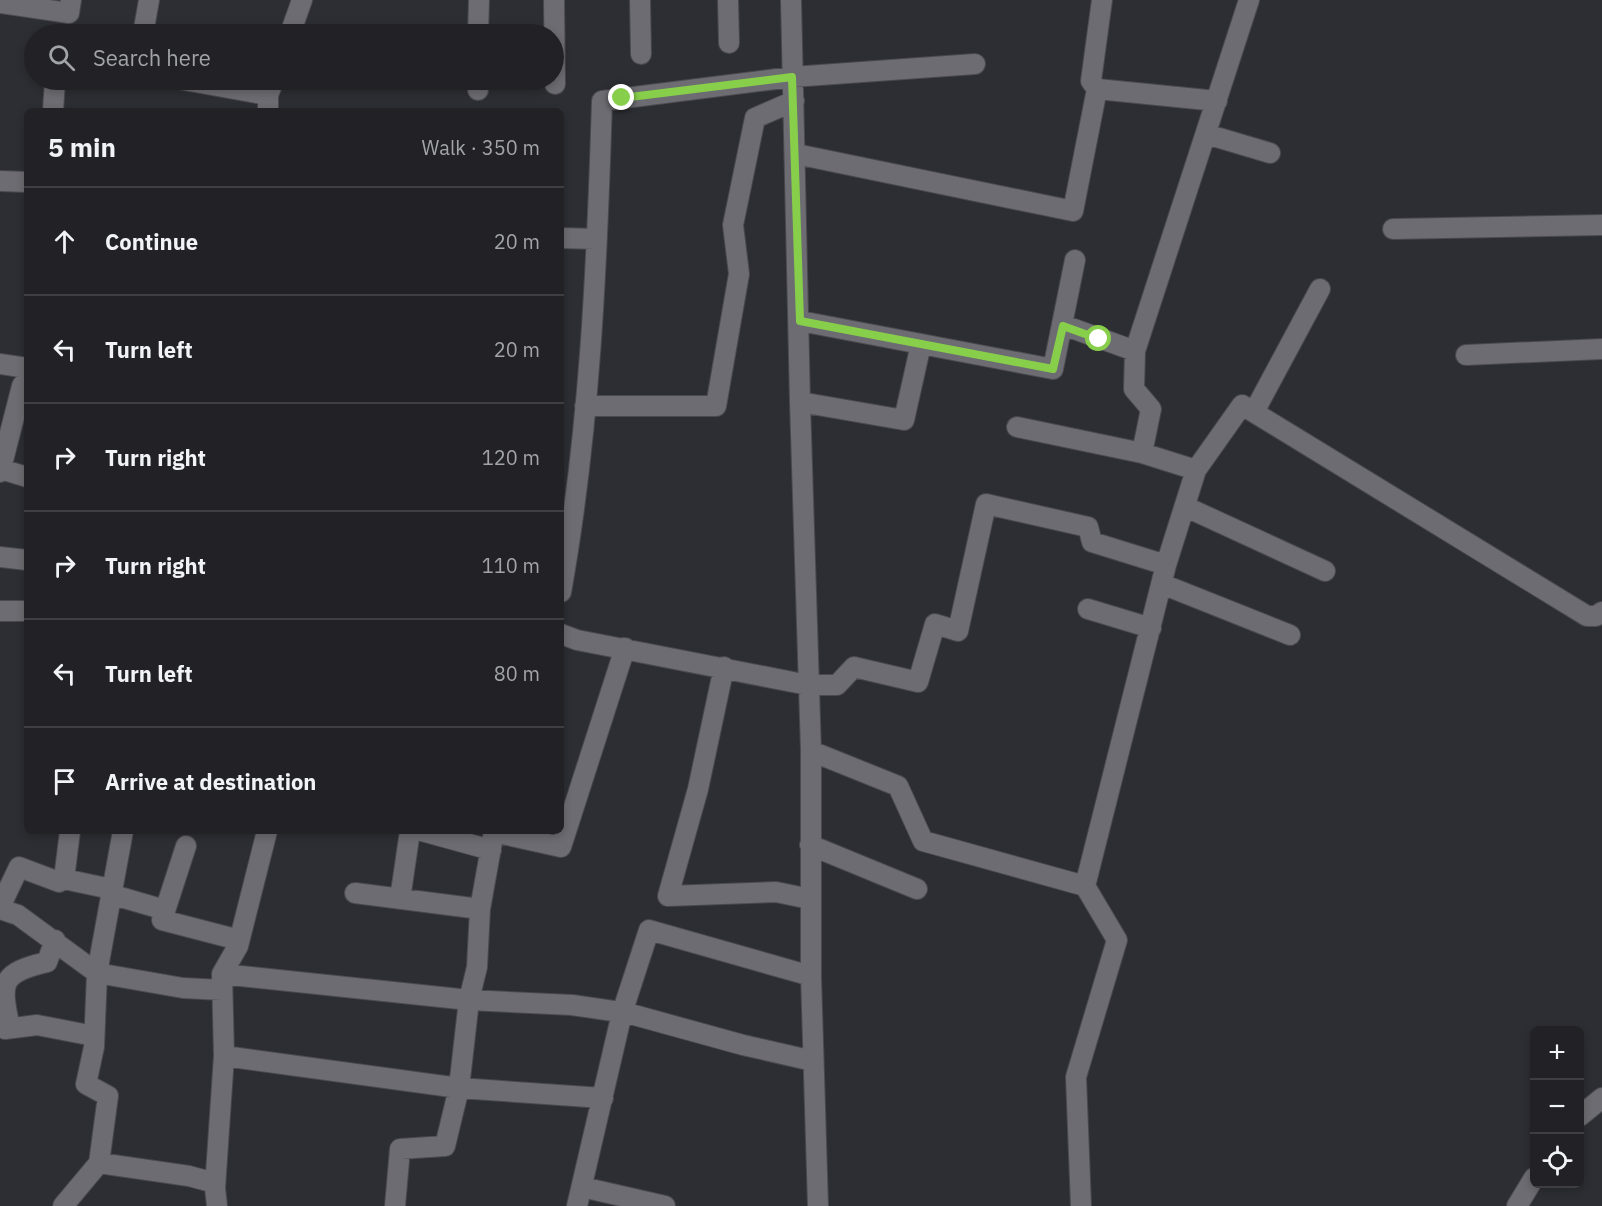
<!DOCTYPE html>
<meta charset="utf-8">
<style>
body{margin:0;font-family:"IBM Plex Sans",sans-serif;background:#2a2a2e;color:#f1f3f6}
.controls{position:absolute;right:18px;bottom:18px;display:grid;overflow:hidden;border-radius:9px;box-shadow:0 3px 9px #0003}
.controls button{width:54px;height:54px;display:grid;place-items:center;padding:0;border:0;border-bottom:2px solid #3f3f43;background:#222226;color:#f1f3f6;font:30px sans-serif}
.stop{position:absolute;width:18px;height:18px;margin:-14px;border:4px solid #87cf4a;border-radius:50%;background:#fff}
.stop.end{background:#87cf4a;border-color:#fff;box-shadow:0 2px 6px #0008}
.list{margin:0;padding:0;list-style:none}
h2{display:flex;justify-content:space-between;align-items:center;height:78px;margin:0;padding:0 24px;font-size:26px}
h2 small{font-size:20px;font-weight:400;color:#a2a4a7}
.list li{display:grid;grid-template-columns:39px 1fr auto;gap:18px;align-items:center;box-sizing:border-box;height:108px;padding:0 24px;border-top:2px solid #3f3f43}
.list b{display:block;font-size:22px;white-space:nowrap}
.list em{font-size:20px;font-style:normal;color:#a2a4a7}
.icon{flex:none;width:33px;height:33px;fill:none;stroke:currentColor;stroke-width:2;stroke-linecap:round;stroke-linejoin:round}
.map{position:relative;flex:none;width:1602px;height:1206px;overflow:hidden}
.search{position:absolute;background:#222226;box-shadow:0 3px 9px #0003;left:24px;top:24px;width:540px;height:66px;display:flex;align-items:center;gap:15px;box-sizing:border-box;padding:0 21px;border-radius:33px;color:#a2a4a7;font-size:22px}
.panel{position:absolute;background:#222226;box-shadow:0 3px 9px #0003;left:24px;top:108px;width:540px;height:726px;border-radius:9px}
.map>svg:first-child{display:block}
</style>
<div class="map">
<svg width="1602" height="1206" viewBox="0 0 1602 1206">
<rect width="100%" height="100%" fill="#2d2e33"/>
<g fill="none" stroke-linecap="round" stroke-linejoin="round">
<!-- minor casing -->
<g stroke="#49494e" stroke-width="22">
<path id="minor" d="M554,0L555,84
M640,0L641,54
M728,0L729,43
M791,0L800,402L811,751V976L818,1206
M0,3L69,13L71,0
M143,34L149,0
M290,34L302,0
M478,34L479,0
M184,80L268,95
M1097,89L1217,101
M478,90V80
M53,111L55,80
M268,111V95L274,80
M1206,134L1270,153
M796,154L1073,211L1097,89L1091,81L1102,0
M0,181L27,182
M1393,229L1602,225
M561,238L597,239
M800,321L1053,369L1075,260
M1063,325L1135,351L1134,389L1151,409L1142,453
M1135,351L1249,0
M1466,355L1602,349
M0,364L27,368
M800,402L904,420L921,344
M585,406H716L739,274L733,225L755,118L794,101
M1254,412L1320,289
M1017,427L1142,453L1196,470
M1,469L27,477
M0,472L22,386L27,378
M1186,507L1325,571
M0,557L27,560
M1162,584L1290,635
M561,592C590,430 597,265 602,101L792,77L975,64
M1088,609L1151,628
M0,611H27
M561,634L577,640L808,685H837L854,667L918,682L935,624L958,631L986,504L1088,527L1092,542L1166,565
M724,667L698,789L668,896L776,892L810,899
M811,751L898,786L923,841L1085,886L1117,940L1076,1077L1081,1206
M422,831L491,850
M494,832L561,847L625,648
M810,845L917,889
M186,846L162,920L239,940
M64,879L70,831
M1085,886L1166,565L1196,470L1242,405L1587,616H1596L1602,612
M355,893L480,909
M110,894L165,910
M400,899L410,831
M0,907L19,867L59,882L64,879L111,889
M0,909L18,915L97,973L183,988L222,990
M222,974L469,1000L572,1005L627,1013L743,1045L813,1061
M10,1028C0,982 0,973 47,962L55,940
M5,1029L37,1025L94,1036
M224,1056L459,1088L603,1098
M1580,1116L1602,1098
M99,1163L189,1176L215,1183
M582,1187L665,1206
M63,1206L99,1163L108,1096L86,1084L94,1047L97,973L123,831
M217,1206L215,1188L224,1056L222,974L238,946L267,831
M395,1206L400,1149L445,1146L459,1088L469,1000L477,967L480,909L494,831
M577,1206L622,1013L649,930L811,976
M1517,1206L1534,1178"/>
</g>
<!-- minor -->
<use href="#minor" stroke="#6c6c72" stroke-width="20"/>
</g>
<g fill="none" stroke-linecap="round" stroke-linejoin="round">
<!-- route -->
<path stroke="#87cf4a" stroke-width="8" d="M622,98L792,77L800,321L1053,369L1063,326L1099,339"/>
</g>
</svg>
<div class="controls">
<button>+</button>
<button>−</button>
<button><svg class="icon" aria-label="locate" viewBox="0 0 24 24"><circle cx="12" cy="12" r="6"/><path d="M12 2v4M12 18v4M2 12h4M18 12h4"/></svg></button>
</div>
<div class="stop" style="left:1099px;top:339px"></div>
<div class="stop end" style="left:622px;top:98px"></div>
<div class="search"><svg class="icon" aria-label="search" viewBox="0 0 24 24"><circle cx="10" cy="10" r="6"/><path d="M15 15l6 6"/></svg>Search here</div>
<section class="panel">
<h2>5 min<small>Walk · 350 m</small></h2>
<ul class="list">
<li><svg class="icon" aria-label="ahead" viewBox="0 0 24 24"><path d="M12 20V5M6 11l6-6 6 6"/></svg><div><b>Continue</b></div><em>20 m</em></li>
<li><svg class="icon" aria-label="left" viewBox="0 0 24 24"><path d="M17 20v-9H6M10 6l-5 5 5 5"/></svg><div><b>Turn left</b></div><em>20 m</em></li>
<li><svg class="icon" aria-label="right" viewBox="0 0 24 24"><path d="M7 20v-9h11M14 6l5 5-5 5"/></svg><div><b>Turn right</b></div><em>120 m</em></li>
<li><svg class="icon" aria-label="right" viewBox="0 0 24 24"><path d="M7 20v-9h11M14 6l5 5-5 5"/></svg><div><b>Turn right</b></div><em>110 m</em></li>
<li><svg class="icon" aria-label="left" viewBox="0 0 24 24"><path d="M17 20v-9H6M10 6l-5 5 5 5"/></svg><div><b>Turn left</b></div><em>80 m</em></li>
<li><svg class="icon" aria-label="arrive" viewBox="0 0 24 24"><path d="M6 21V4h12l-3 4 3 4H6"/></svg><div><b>Arrive at destination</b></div></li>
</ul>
</section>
</div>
